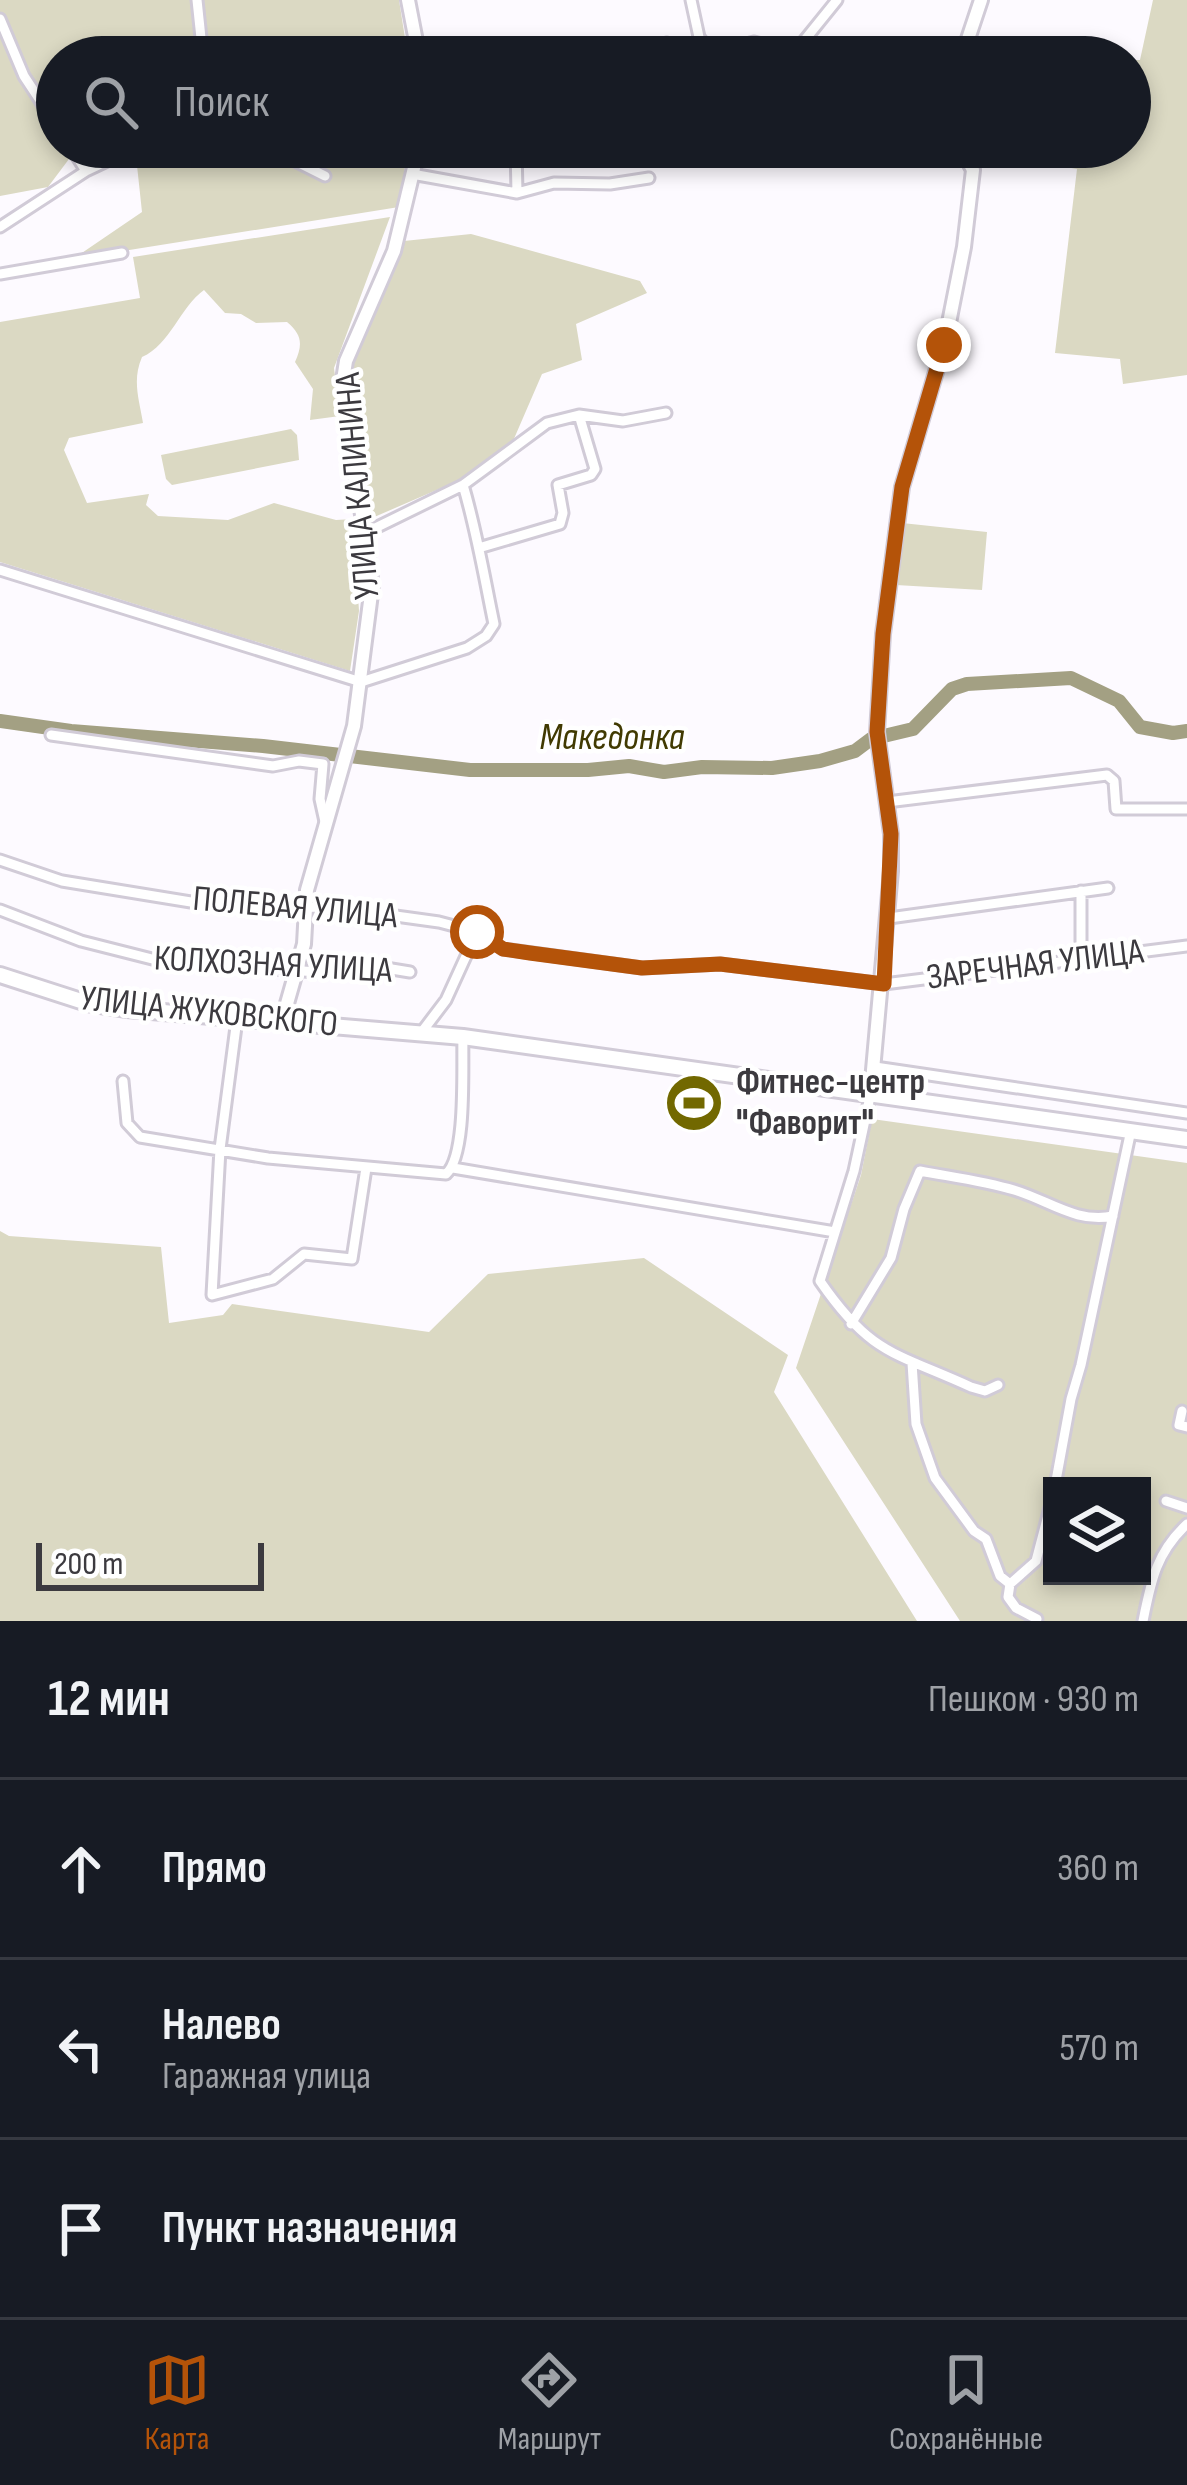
<!DOCTYPE html>
<html lang="ru">
<meta charset="utf-8">
<style>
body{margin:0;font-family:"Sofia Sans Condensed",sans-serif;background:#242831;color:#f1f3f6}
.controls{position:absolute;right:36px;bottom:36px;display:grid;overflow:hidden;border-radius:0px;box-shadow:0 6px 18px #0003}
.controls button{width:108px;height:108px;display:grid;place-items:center;padding:0;border:0;border-bottom:3px solid #363941;background:#171b24;color:#f1f3f6;font:60px sans-serif}
.scale{position:absolute;left:36px;bottom:30px;width:228px;box-sizing:border-box;padding-left:12px;border:6px solid #3c3a3f;border-top:0;font-size:33px;line-height:42px;white-space:nowrap;color:#3c3a3f;-webkit-text-stroke:9px #fff;paint-order:stroke}
.stop{position:absolute;width:36px;height:36px;margin:-27px;border:9px solid #b45309;border-radius:50%;background:#fff}
.stop.end{background:#b45309;border-color:#fff;box-shadow:0 3px 12px #0008}
.list{margin:0;padding:0;list-style:none}
h2{display:flex;justify-content:space-between;align-items:center;height:156px;margin:0;padding:0 48px;font-size:51px}
h2 small{font-size:39px;font-weight:400;color:#9ea1a6}
.list li{display:grid;grid-template-columns:78px 1fr auto;gap:36px;align-items:center;box-sizing:border-box;height:180px;padding:0 48px;border-top:3px solid #363941}
.list b{display:block;font-size:45px;white-space:nowrap}
.list p{margin:0;font-size:39px;white-space:nowrap;color:#9ea1a6}
.list em{font-size:39px;font-style:normal;color:#9ea1a6}
.icon{flex:none;width:66px;height:66px;fill:none;stroke:currentColor;stroke-width:2;stroke-linecap:round;stroke-linejoin:round}
.map{position:relative;flex:none;width:1187px;height:1621px;overflow:hidden}
.search{position:absolute;background:#171b24;box-shadow:0 6px 18px #0003;left:36px;right:36px;top:36px;height:132px;display:flex;align-items:center;gap:30px;box-sizing:border-box;padding:0 42px;border-radius:66px;color:#9ea1a6;font-size:45px}
.sheet{height:696px;background:#171b24}
nav{display:flex;justify-content:space-around;align-items:center;box-sizing:border-box;height:168px;border-top:3px solid #363941;background:#171b24;font-size:33px;color:#9ea1a6}
nav a{display:grid;justify-items:center;gap:6px}
nav .on{color:#b45309}
.map>svg:first-child{display:block}
</style>
<div class="map">
<svg width="1187" height="1621" viewBox="0 0 1187 1621">
<rect width="100%" height="100%" fill="#fdfaff"/>
<!-- green -->
<path fill="#dbd9c3" fill-rule="evenodd" d="M0,0H399L408,57H57V147H78L48,187L0,196Z
M1153,0H1187V375L1123,384L1120,359L1055,353L1077,169L1002,156L1003,147H1130V60H1140Z
M135,147H408L399,207L73,259L142,212Z
M390,217L334,368L340,416L310,420L313,389L295,362C303,344 302,335 287,322L256,323L241,314L225,313L204,290C180,307 170,345 142,357C132,380 139,399 143,423L69,438L64,450L87,503L149,494L146,505L158,516L228,520L274,503L336,520L353,519L359,611L350,671L0,562V322L140,298L133,257Z
M471,234L640,281L647,293L576,324L582,360L542,374L513,441L462,479L372,518L348,384L349,365L404,241Z
M291,429L297,435L299,460L172,485L166,479L161,455Z
M902,523L987,532L982,590L896,585Z
M872,1119L1187,1163V1621H960L796,1368L861,1175ZM1052,1486H1142V1576H1052Z
M0,1231L9,1236L161,1247L169,1323L223,1315L232,1304L429,1332L488,1274L644,1258L788,1355L774,1392L917,1621H0Z"/>
<g fill="none" stroke-linecap="round" stroke-linejoin="round">
<!-- river -->
<path stroke="#a3a083" stroke-width="14" d="M0,721L71,731L263,746L470,770H588L629,766L664,772L702,767L772,768L820,761L855,751L871,739L913,729L952,689L967,684L1071,678L1119,701L1140,727L1173,733L1187,731"/>
<!-- street casing -->
<g stroke="#d1cbd7" stroke-width="15">
<path id="street" d="M197,0L203,57
M691,0L699,37L709,50
M0,19L24,76L57,126
M620,57L667,43L715,52L754,42L795,52L837,0
M71,147L86,171
M267,147L325,176
M516,148L517,193
M412,174L517,193L554,183L610,184L649,178
M0,227L86,171L137,147
M0,274L122,253
M365,533L463,485L547,423L579,415L623,421L666,413
M482,547L560,524L563,513L558,485L591,475L595,469L579,415
M0,570L361,682L467,648L486,636L494,624C484,576 477,532 463,485
M51,735L273,766L299,761L323,764L320,799L326,826
M887,802L1107,775L1114,781L1116,809H1187
M0,860L62,881L197,903L266,908L331,907L439,922L477,932L503,949L642,968L720,964L884,984L1187,946
M0,910L81,941L164,962L318,972L343,961L410,972
M889,918L1108,888
M1081,959V891
M237,1019L220,1149L212,1295L273,1279L304,1254L352,1259L366,1168
M421,1033L446,1000L477,932
M875,1067L1187,1113
M123,1081L127,1123L140,1137L268,1158L446,1174C467,1156 462,1067 463,1037
M871,1092L854,1171L820,1281C871,1355 894,1352 971,1387L985,1391L998,1385
M453,1168L835,1232
M851,1324L891,1258L904,1209L920,1171C952,1177 984,1181 1014,1190C1048,1200 1077,1224 1113,1216
M912,1363L916,1424L935,1478L974,1531L986,1539L1000,1576L1010,1584L1008,1597L1016,1608L1037,1619
M1182,1411L1179,1425L1187,1427
M1055,1486L1071,1399L1081,1365L1131,1130
M1166,1501L1187,1508
M1010,1584L1036,1561L1052,1500
M1143,1621C1151,1581 1156,1553 1187,1524"/>
</g>
<!-- secondary casing -->
<g stroke="#d1cbd7" stroke-width="18">
<path id="secondary" d="M408,0L419,57
M962,57L981,0
M282,1021L304,944L307,890L354,726L372,586L343,380L346,361L394,251L419,147
M871,1092L891,871V834L877,732L883,634L902,487L946,338L964,247L973,170L961,147"/>
</g>
<!-- primary casing -->
<g stroke="#d1cbd7" stroke-width="20">
<path id="primary" d="M0,975L87,1003L127,1009L463,1037L1187,1139"/>
</g>
<!-- street -->
<use href="#street" stroke="#fff" stroke-width="9"/>
<!-- secondary -->
<use href="#secondary" stroke="#fff" stroke-width="12"/>
<!-- primary -->
<use href="#primary" stroke="#fff" stroke-width="14"/>
</g>
<g fill="none" stroke-linecap="round" stroke-linejoin="round">
<!-- route -->
<path stroke="#b45309" stroke-width="15" d="M477,932L503,949L530,953L642,968L720,964L884,984L891,834L877,732L883,634L902,487L944,345"/>
</g>
<!-- icons -->
<defs>
<g id="stadium-disc" transform="scale(3)"><circle r="9.5" fill="#726800" stroke="#fff"/><path d="M0-5a6.5 5 0 1 0 0 10a6.5 5 0 1 0 0-10ZM-3.5-1.8h7v3.6h-7Z" fill="#fff"/></g>
</defs>
<g fill-rule="evenodd">
<use href="#stadium-disc" x="694" y="1103"/>
</g>
<g text-anchor="middle" dominant-baseline="central" stroke-width="9" stroke-linejoin="round" paint-order="stroke">
<!-- street labels -->
<g font-size="36" fill="#3c3a3f" stroke="#fff">
<text transform="translate(358 486) rotate(-95)">УЛИЦА КАЛИНИНА</text>
<text transform="translate(295 908) rotate(5)">ПОЛЕВАЯ УЛИЦА</text>
<text transform="translate(273 965) rotate(3)">КОЛХОЗНАЯ УЛИЦА</text>
<text transform="translate(1035 965) rotate(-7)">ЗАРЕЧНАЯ УЛИЦА</text>
<text transform="translate(209 1012) rotate(6)">УЛИЦА ЖУКОВСКОГО</text>
</g>
<!-- poi labels -->
<g font-size="36" font-weight="bold" fill="#3c3a3f" stroke="#fff" text-anchor="start">
<text x="736" y="1082">Фитнес-центр<tspan x="736" dy="41">"Фаворит"</tspan></text>
</g>
<!-- water labels -->
<g font-size="39" font-style="italic" fill="#413a02" stroke="#fff">
<text x="612" y="737">Македонка</text>
</g>
</g>
</svg>
<div class="controls">
<button><svg class="icon" aria-label="layers" viewBox="0 0 24 24"><path d="M12 4l9 5-9 5-9-5zM3 14l9 5 9-5"/></svg></button>
</div>
<div class="scale">200 m</div>
<div class="stop" style="left:477px;top:932px"></div>
<div class="stop end" style="left:944px;top:345px"></div>
<div class="search"><svg class="icon" aria-label="search" viewBox="0 0 24 24"><circle cx="10" cy="10" r="6"/><path d="M15 15l6 6"/></svg>Поиск</div>
</div>
<section class="sheet">
<h2>12 мин<small>Пешком · 930 m</small></h2>
<ul class="list">
<li><svg class="icon" aria-label="ahead" viewBox="0 0 24 24"><path d="M12 20V5M6 11l6-6 6 6"/></svg><div><b>Прямо</b></div><em>360 m</em></li>
<li><svg class="icon" aria-label="left" viewBox="0 0 24 24"><path d="M17 20v-9H6M10 6l-5 5 5 5"/></svg><div><b>Налево</b><p>Гаражная улица</p></div><em>570 m</em></li>
<li><svg class="icon" aria-label="arrive" viewBox="0 0 24 24"><path d="M6 21V4h12l-3 4 3 4H6"/></svg><div><b>Пункт назначения</b></div></li>
</ul>
</section>
<nav>
<a class="on"><svg class="icon" aria-label="map" viewBox="0 0 24 24"><path d="M3 6l6-2 6 2 6-2v14l-6 2-6-2-6 2zM9 4v14M15 6v14"/></svg>Карта</a>
<a><svg class="icon" aria-label="directions" viewBox="0 0 24 24"><path d="M12 3l9 9-9 9-9-9zM9 14v-3h6M13 9l2 2-2 2"/></svg>Маршрут</a>
<a><svg class="icon" aria-label="saved" viewBox="0 0 24 24"><path d="M7 4h10v16l-5-4-5 4z"/></svg>Сохранённые</a>
</nav>
